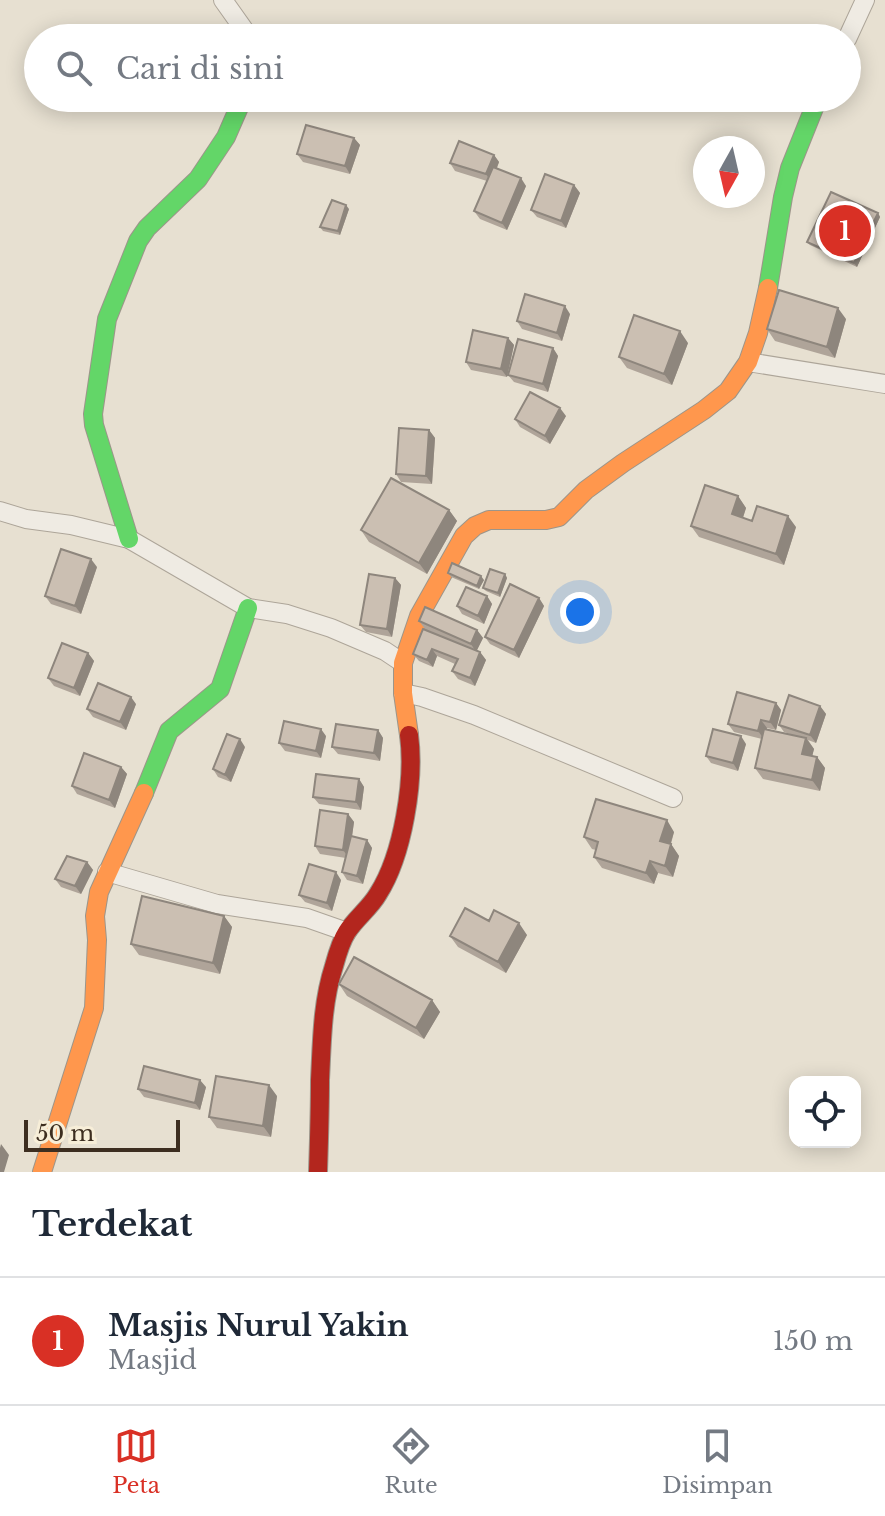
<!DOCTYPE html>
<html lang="id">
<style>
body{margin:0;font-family:"Libre Baskerville",serif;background:#f2f2f3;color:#1f2937}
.controls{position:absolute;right:24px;bottom:24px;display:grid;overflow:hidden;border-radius:16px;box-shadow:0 4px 20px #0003}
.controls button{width:72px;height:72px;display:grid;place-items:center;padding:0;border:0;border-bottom:2px solid #e0e1e3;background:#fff;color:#1f2937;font:40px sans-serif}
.compass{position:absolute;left:693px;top:136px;width:72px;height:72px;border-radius:50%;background:#fff;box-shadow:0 4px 20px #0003;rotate:188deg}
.scale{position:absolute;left:24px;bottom:20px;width:156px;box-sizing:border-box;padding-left:8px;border:4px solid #3d2e20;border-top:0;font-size:22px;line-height:28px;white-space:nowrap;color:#3d2e20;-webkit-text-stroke:6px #f7eed8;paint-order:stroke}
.you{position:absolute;left:580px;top:612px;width:28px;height:28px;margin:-20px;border:6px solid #fff;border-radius:50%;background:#1a73e8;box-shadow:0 0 0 12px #1a73e833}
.badge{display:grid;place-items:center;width:52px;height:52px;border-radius:50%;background:#d93025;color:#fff;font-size:26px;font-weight:700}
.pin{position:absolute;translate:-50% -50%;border:4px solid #fff;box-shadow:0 2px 8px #0006}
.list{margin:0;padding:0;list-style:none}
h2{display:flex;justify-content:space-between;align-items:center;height:104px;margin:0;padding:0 32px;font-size:34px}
h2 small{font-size:26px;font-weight:400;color:#747a83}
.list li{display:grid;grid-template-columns:52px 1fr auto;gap:24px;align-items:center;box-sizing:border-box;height:128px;padding:0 32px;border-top:2px solid #e0e1e3}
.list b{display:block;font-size:30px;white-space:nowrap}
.list p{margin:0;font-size:26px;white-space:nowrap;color:#747a83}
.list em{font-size:26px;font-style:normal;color:#747a83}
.icon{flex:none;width:44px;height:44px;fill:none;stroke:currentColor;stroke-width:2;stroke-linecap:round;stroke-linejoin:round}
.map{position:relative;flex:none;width:885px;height:1172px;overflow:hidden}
.search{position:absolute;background:#fff;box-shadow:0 4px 20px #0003;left:24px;right:24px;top:24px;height:88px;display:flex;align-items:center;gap:20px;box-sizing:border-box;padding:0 28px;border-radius:44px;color:#747a83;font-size:30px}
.sheet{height:232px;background:#fff}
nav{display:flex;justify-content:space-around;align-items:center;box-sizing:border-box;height:112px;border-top:2px solid #e0e1e3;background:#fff;font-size:22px;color:#747a83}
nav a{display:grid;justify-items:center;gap:4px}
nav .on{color:#d93025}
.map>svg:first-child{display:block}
</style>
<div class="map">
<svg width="885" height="1172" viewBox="0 0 885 1172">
<rect width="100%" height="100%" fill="#e7e0d1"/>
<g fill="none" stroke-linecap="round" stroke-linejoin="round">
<!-- street casing -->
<g stroke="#ada599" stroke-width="20">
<path id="street" d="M223,0L250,38
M847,39L865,0
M748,362L885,384
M0,511L26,519L71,525L129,539L248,608L287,614L331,628L385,651L403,663
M403,693L422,697L474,715L673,798
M107,872L217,904L307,918L347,932"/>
</g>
<!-- fast casing -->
<g stroke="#9c958a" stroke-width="20">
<path id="fast" d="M768,288L783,197L790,168L818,98
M129,539L94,425L93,414L107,319L138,241L147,228L198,179L226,137L243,98
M144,793L169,731L220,689L248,608"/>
</g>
<!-- slow casing -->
<g stroke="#9c958a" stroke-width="20">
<path id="slow" d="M409,735L403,693V663L419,616L464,536L475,526L489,520H546L559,517L586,490L623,463L704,410L728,391L748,362L758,333L768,288
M42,1172L94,1008L97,940L95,916L99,892L144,793"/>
</g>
<!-- jam casing -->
<g stroke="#9c958a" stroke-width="20">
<path id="jam" d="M318,1172C319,1141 320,1111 320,1080C322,1041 322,1003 334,966C337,955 341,941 347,932C356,918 370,908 378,894C403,855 415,780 409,735"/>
</g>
<!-- street -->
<use href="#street" stroke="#efebe3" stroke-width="18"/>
<!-- fast -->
<use href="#fast" stroke="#63d668" stroke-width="18"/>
<!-- slow -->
<use href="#slow" stroke="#ff974d" stroke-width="18"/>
<!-- jam -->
<use href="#jam" stroke="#b3261e" stroke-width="18"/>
</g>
<!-- wall -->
<path fill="#afa499" d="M354,138L360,145L350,174L303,162L297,154Z
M494,155L499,162L497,168L526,186L507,230L480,219L474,211L487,181L455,171L450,163Z
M574,185L580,193L566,228L537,217L531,210Z
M349,209L340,235L323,231L320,227Z
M878,213L880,217L857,267L810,245L807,242Z
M570,314L562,341L522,329L517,321Z
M846,319L835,358L775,341L767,329Z
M508,338L514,345L507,377L471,370L466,362Z
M688,343L672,385L627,368L619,357Z
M553,348L558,356L548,392L514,382L508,375Z
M566,416L550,444L520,427L515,419Z
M429,430L435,438L432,484L401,482L396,474Z
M738,496L746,508L743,518L752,521L796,527L784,565L699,537L691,526Z
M449,510L457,521L427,574L369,542L361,530Z
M97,567L81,614L51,604L45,596Z
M448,573L484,580L479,589L451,577Z
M505,574L507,578L500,597L486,591L483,588Z
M395,578L401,585L392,637L366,632L360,625Z
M487,596L492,604L484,624L462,614L457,606Z
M539,598L544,606L519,658L490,644L485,637Z
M419,621L477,630L483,638L477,650L480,652L486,660L475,686L458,679L452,671L455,664L437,656L433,667L419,661L413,654L425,629Z
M88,653L94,661L80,696L54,686L48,678Z
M776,703L781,710L776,730L767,728L766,729L790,734L784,732L779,725L820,706L826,714L816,743L808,740L814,749L812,756L817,757L825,768L820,791L763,779L755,768L762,739L734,732L728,724Z
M136,704L126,730L93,717L87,709Z
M378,730L383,738L380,761L338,754L332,747Z
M326,736L321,758L285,751L279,743Z
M746,744L738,771L711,763L706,756Z
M245,747L231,782L218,777L213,769Z
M121,767L127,774L115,808L77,794L72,786Z
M359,779L364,787L361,810L319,804L313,797Z
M348,814L354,822L352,836L367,840L372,848L363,884L347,880L342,872L346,858L320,854L315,846Z
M674,832L671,844L679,856L673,877L658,873L654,884L602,868L594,857L596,850L592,849L584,837Z
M87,862L93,870L81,894L61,887L55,879Z
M341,880L332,911L305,902L299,895Z
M224,916L232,927L220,974L139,955L131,944Z
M489,921L527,935L506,973L458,947L450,936Z
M339,984L432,1000L440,1012L424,1039L347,996Z
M206,1087L200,1110L144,1097L138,1089Z
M277,1096L271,1137L217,1128L209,1117Z"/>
<!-- shaded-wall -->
<path fill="#8e867d" d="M354,138L360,145L350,174L345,166Z
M494,155L499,162L491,182L486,174Z
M521,178L526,186L507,230L502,223Z
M574,185L580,193L566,228L561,221Z
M346,205L349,209L340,235L338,231Z
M878,213L880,217L857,267L854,263Z
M565,306L570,314L562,341L557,333Z
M838,308L846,319L835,358L827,347Z
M680,331L688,343L672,385L664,374Z
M508,338L514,345L507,377L501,369Z
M553,348L558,356L548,392L543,384Z
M560,408L566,416L550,444L545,436Z
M429,430L435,438L432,484L426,476Z
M738,496L746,508L740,526L732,514Z
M449,510L457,521L427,574L419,563Z
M788,516L796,527L784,565L776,554Z
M91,559L97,567L81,614L75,606Z
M505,574L507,578L500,597L498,593Z
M481,576L484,580L479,589L477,586Z
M395,578L401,585L392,637L387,629Z
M487,596L492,604L484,624L478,616Z
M539,598L544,606L519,658L514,650Z
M477,630L483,638L476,652L471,644Z
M432,649L437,656L433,667L427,660Z
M480,652L486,660L475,686L470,678Z
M88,653L94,661L80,696L74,688Z
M131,697L136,704L126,730L120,722Z
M776,703L781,710L776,730L770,722Z
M820,706L826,714L816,743L810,735Z
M761,720L767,728L764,739L758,731Z
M321,729L326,736L321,758L316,751Z
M378,730L383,738L380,761L374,753Z
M741,736L746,744L738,771L733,763Z
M806,738L814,749L810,765L802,754Z
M240,739L245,747L231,782L225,775Z
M817,757L825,768L820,791L812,780Z
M121,767L127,774L115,808L109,800Z
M359,779L364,787L361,810L356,802Z
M348,814L354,822L349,858L343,850Z
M667,820L674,832L668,852L660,841Z
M367,840L372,848L363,884L357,876Z
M671,844L679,856L673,877L665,866Z
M650,861L658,873L654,884L646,873Z
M87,862L93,870L81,894L75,886Z
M336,872L341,880L332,911L327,903Z
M224,916L232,927L220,974L213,963Z
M519,923L527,935L506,973L498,962Z
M432,1000L440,1012L424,1039L416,1028Z
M200,1080L206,1087L200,1110L195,1103Z
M269,1085L277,1096L271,1137L263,1126Z
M1,1144L9,1155L4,1172H0V1148Z"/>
<!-- building -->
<path fill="#cbbfb2" stroke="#8e867d" stroke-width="2" d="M306,125L354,138L345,166L297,154Z
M459,141L494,155L486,174L450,163Z
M493,167L521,178L502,223L474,211Z
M545,174L574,185L561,221L531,210Z
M831,192L878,213L854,263L807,242Z
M332,200L346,205L338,231L320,227Z
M779,290L838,308L827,347L767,329Z
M525,294L565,306L557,333L517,321Z
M634,315L680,331L664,374L619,357Z
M473,330L508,338L501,369L466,362Z
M518,339L553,348L543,384L508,375Z
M530,392L560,408L545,436L515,419Z
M399,428L429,430L426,476L396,474Z
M391,478L449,510L419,563L361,530Z
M705,485L738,496L732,514L752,521L757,506L788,516L776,554L691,526Z
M61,549L91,559L75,606L45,596Z
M452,563L481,576L477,586L448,573Z
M490,569L505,574L498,593L483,588Z
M369,574L395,578L387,629L360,625Z
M510,584L539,598L514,650L485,637Z
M466,587L487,596L478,616L457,606Z
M425,607L477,630L471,644L419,621Z
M423,629L480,652L470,678L452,671L458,659L432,649L427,660L413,654Z
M62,643L88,653L74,688L48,678Z
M98,683L131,697L120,722L87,709Z
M737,692L776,703L770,722L761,720L758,731L728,724Z
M789,695L820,706L810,735L779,725Z
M284,721L321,729L316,751L279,743Z
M336,724L378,730L374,753L332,747Z
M713,729L741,736L733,763L706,756Z
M764,729L806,738L802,754L817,757L812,780L755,768Z
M227,734L240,739L225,775L213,769Z
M84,753L121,767L109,800L72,786Z
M316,774L359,779L356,802L313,797Z
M596,799L667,820L660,841L671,844L665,866L650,861L646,873L594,857L598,842L584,837Z
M320,810L348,814L343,850L315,846Z
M351,836L367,840L357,876L342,872Z
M67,856L87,862L75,886L55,879Z
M309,864L336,872L327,903L299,895Z
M142,896L224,916L213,963L131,944Z
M465,908L489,921L494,910L519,923L498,962L450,936Z
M354,957L432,1000L416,1028L339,984Z
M144,1066L200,1080L195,1103L138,1089Z
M216,1076L269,1085L263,1126L209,1117Z"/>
</svg>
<div class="controls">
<button><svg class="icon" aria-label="locate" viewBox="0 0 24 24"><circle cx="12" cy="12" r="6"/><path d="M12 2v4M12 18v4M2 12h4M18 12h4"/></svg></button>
</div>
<svg class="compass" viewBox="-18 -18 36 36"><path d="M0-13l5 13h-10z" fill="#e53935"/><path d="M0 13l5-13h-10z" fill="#747a83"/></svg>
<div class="scale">50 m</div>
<div class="you"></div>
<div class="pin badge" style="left:845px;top:231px">1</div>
<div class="search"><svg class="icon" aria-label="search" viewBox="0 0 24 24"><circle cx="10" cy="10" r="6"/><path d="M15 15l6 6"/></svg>Cari di sini</div>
</div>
<section class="sheet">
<h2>Terdekat<small></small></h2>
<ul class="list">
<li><span class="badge">1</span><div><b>Masjis Nurul Yakin</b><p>Masjid</p></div><em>150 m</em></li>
</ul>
</section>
<nav>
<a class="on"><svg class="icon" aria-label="map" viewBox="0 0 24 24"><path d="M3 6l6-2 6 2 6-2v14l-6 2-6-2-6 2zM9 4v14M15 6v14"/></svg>Peta</a>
<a><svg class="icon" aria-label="directions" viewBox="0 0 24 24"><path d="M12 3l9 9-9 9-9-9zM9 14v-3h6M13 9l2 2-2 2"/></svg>Rute</a>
<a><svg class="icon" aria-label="saved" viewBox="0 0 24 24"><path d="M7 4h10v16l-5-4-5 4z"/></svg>Disimpan</a>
</nav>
